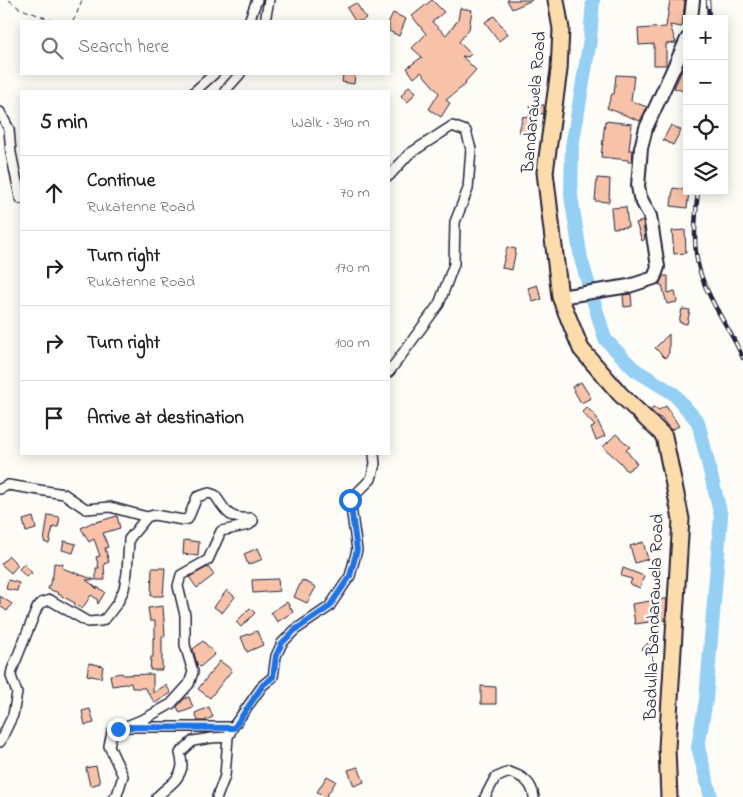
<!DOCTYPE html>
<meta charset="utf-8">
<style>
body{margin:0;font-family:"Indie Flower",sans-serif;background:#f6f6f6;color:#222}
.controls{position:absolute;right:15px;top:15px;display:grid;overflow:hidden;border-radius:0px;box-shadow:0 2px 12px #0003}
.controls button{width:45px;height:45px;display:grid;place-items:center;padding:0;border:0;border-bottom:1px solid #e0e0e0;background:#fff;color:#222;font:25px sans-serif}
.stop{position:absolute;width:15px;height:15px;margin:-11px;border:4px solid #1a73e8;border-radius:50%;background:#fff}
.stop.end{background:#1a73e8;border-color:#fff;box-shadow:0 1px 5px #0008}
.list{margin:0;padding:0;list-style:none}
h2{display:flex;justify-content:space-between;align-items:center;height:65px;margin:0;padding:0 20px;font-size:21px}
h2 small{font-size:16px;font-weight:400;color:#767676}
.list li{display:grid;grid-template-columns:32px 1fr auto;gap:15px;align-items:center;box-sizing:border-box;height:75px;padding:0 20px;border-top:1px solid #e0e0e0}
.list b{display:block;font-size:19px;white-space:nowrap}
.list p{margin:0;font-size:16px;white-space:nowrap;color:#767676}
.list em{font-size:16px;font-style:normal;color:#767676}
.icon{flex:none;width:28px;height:28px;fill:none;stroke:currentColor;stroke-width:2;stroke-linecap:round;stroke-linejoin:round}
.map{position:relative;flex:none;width:743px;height:797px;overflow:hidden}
.search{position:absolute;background:#fff;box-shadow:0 2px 12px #0003;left:20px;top:20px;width:370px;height:55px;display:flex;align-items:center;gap:12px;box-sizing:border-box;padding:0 18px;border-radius:0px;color:#767676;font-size:19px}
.panel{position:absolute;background:#fff;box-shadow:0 2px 12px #0003;left:20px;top:90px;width:370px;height:365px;border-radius:0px}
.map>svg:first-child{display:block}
</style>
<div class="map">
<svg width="743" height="797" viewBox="0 0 743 797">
<rect width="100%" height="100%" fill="#fdfcf7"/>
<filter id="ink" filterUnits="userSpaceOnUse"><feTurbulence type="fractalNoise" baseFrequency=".02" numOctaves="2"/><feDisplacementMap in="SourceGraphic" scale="10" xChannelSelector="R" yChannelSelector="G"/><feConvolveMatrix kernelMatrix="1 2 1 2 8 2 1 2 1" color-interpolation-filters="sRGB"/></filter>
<g filter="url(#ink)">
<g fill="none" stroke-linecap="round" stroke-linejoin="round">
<!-- river -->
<path stroke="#94cff4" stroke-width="14" d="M593,0L590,40L572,147L571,196L581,259L605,339L634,369L674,394L698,422L721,516L706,700L698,747L711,797"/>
</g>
<!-- building -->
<path fill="#f7c2a8" stroke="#22223b" d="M432,0L444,12L432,22L446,35L458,20L460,8L472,10L469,29L459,42L471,54L468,57L462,56L476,70L465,82L466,84L446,100L450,103L441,117L429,109L439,93L421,72L414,78L407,68L422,57L412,48L426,34L412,16Z
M507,0H532L512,9Z
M670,0H685L682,27L670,25L676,43L666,44V65H654V44L639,45L638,29L666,27Z
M356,3L366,18L362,21H355L347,8Z
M393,13L406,19L399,36L389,31V21Z
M494,16L508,34L499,41L485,22Z
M687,59V92L674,88Z
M343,74H355L354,84L342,82Z
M616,75L634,76L631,101L647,107L640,121L607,108L612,94H614Z
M409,86L416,92L408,102L401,96Z
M530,105H544V114L535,113L529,135L519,132L523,116L529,118Z
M605,121L632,124L629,150H633L632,162H628V160L601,157Z
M671,125L681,130L673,145L663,140Z
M597,178L610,179L609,202L595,201Z
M673,188L687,190V191H689L687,208L671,206Z
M626,207L628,227L613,228L611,208Z
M643,221L645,239L642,241L636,223Z
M685,230L686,253L674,254L672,231Z
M507,247L516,249L512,270L502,268Z
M663,276H668V293L675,291L677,302L667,304L662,285H659Z
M537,285L542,299L533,302L528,288Z
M631,294L632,306L624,307L623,295Z
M682,309L690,310L687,324L679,322Z
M669,334V353L665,358L655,348Z
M581,382L591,398L581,403L572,387Z
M666,406L679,426L671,430L661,418L658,417L651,411L653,407L659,410Z
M587,407L598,419L597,420L605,436L596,440L591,428L595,426L582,412Z
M616,434L630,447L626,450L637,464L627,471L620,462L603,447Z
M48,515L60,517L58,527H53L49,544L44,542Z
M117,516L120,528L103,533L108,547L105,548L109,562L104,564L105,580H96V568H99L96,557L100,556L94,539L89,542L81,528L93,522V523Z
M33,517L36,529L26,532L23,520Z
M184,540L199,542L198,556L183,554Z
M64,541L76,544L73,553L62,550Z
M643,542L648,559L635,563L630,546Z
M258,548L263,559L248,565L244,554Z
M9,556L18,565L11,573L1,564Z
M54,563L63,564L62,568L95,580H86L93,585L97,589V587L105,592L98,604L97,599L91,595L82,609L74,604L75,603L58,594L59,593L48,589L53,575Z
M24,564L32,573L26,577L19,569Z
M208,567L214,575L197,588L189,577Z
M152,568H165L163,596H151Z
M623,568L644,576L640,588L630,584L632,579L621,576Z
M278,579L279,589L280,591L253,593L252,580Z
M8,580L19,583L17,591L6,589Z
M302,580L316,587L307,603L294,597Z
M227,590L235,597L222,613L214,607Z
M0,596L12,604L7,611L0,606Z
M656,599H667L665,620L649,621V622L635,624L632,604L656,600Z
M287,602L293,612L277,622L271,612Z
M163,606L165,636H162V670H150L151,657H153V638H155V621H150L148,608Z
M250,608L255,613L241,627L236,622Z
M257,631L263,645L247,652L241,637Z
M652,639L660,646L650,656L642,649Z
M203,641L215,654L200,667L197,664L193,649Z
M220,661L232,670L210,698L198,689Z
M89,663L103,666L101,678L87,675Z
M122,673L123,675L153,674V693L166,685L171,693L155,703L145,688H132L131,683L112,686L110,675Z
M481,686L496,687V704H481Z
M189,697L193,708L180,713L177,707L184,699Z
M209,707L213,717L204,721H198L195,713Z
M90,709L94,723L85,725L82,711Z
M96,766L100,783L90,786L86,768Z
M358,767L364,782L354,786L348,770Z
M327,776L336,781L326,797L317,792Z"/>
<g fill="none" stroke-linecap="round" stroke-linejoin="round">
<!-- street casing -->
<g stroke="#22223b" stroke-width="12">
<path id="street" d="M249,21L257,0
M265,21L269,0
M195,91L214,74
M225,91L240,74
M0,112L9,129L11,153L20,197L21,199
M389,176L409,154L452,126L466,131L471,149L468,189L455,222L454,264L439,304L389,372
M0,489L8,485L64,494L86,509L110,507L147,517
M0,742L13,715L17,693L11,676L12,670L37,608L41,603L50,600L88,622L101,621L106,618L118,602L124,589L127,573L129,539L147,517L154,515L183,520L188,519L197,497L209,493L215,495C226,512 229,520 251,518L253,521L249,525L221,531L208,560L181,575L178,586L185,615V645L193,672L189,684L171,704L146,718L124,727
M114,797L117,795L123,776L109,746L112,732L124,727H233
M157,797C166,787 180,781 182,766C182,762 181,757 180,753L193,741L211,738L228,737
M217,797L225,776L228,737L233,727L263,685L273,677L276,656L282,643L295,630L329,607L350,576L357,550L350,500L371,479L375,464L374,454
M485,797L495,778L509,772C522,776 532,782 534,797"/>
</g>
<!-- secondary casing -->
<g stroke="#22223b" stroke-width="16">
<path id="secondary" d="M691,19L693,0
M560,297L629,286L654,278L658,267L650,216L640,197L638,186L641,148L646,128L687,39"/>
</g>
<!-- highway casing -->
<g stroke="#22223b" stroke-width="19">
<path id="highway" d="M556,0L561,29L559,70L545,172L560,297L581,349L620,394L664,436L681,519L667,748L669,797"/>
</g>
<!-- path -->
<path stroke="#22223b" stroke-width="1" stroke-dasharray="5 4" stroke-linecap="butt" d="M9,0L19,8L54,21
M72,21L75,18L82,0"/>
<!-- street -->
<use href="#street" stroke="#fdfcf7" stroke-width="9"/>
<!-- secondary -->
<use href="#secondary" stroke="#fdfcf7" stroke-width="12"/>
<!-- highway -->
<use href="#highway" stroke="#fcdcab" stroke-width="15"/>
<!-- rail casing -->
<g stroke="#22223b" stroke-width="4.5">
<path id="rail" d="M708,0L709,19
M698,191C695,218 692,249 701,275C711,305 731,330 743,358"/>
</g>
<!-- rail -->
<use href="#rail" stroke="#fdfcf7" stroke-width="2.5" stroke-dasharray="8" stroke-linecap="butt"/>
</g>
</g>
<g fill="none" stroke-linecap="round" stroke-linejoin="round" filter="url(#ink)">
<!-- route -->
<path stroke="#1a73e8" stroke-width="6" d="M118,729L124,727L234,728L263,685L273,677L276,656L282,643L295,630L329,607L350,576L357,550L350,500"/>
</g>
<g text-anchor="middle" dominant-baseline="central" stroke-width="5" stroke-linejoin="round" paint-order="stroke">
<!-- street labels -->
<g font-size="18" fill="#22223b" stroke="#fdfcf7">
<text transform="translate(535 102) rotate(-85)">Bandarawela Road</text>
<text transform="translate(655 617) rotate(-88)">Badulla-Bandarawela Road</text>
</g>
</g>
</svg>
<div class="controls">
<button>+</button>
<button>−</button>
<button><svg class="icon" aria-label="locate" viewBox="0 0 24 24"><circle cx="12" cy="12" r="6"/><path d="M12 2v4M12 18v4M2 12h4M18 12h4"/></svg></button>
<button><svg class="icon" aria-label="layers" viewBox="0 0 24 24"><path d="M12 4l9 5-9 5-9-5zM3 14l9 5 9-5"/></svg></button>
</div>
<div class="stop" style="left:350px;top:500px"></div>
<div class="stop end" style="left:118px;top:729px"></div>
<div class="search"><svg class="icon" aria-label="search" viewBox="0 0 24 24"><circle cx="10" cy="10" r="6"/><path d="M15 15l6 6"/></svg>Search here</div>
<section class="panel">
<h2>5 min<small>Walk · 340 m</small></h2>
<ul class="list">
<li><svg class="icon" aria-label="ahead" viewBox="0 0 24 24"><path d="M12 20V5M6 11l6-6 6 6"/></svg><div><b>Continue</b><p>Rukatenne Road</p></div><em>70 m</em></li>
<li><svg class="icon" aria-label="right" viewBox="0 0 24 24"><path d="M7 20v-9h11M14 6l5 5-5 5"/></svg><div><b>Turn right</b><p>Rukatenne Road</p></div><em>170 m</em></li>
<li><svg class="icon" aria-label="right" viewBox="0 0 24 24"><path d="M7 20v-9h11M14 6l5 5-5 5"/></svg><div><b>Turn right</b></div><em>100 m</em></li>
<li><svg class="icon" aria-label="arrive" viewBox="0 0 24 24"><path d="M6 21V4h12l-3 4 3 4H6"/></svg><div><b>Arrive at destination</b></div></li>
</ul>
</section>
</div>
